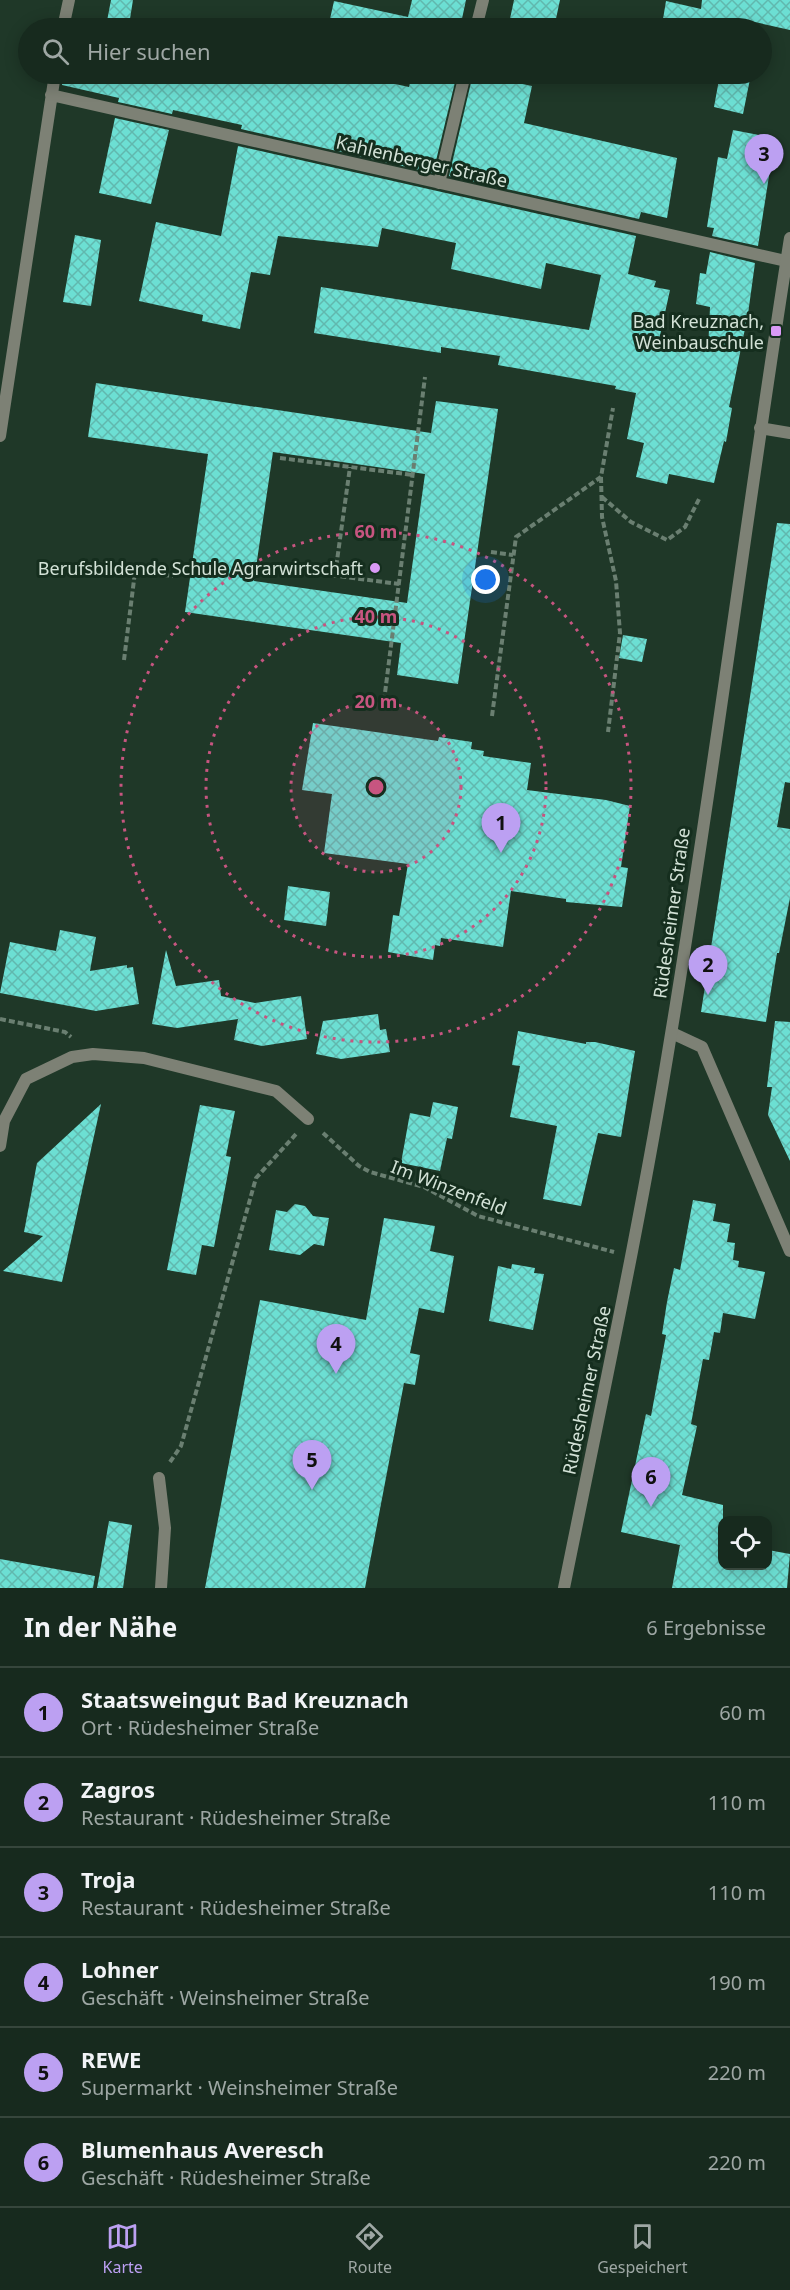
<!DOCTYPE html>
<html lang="de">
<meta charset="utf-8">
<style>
body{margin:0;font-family:"Noto Sans",sans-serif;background:#24362b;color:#f1f3f6}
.controls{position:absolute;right:18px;bottom:18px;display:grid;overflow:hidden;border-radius:12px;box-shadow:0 3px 15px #0003}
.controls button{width:54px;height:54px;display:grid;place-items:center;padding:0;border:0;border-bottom:2px solid #36463c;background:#172a1e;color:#f1f3f6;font:30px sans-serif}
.you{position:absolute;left:486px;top:580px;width:21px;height:21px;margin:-15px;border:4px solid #fff;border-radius:50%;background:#1a73e8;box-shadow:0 0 0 9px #1a73e833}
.badge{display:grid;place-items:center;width:39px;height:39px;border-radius:50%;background:#bca0f2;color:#111;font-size:20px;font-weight:700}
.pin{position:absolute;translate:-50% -50px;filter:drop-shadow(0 2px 3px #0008)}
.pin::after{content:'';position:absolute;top:32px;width:21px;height:18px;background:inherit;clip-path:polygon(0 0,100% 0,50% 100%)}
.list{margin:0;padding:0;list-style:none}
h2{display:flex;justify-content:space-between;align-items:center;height:78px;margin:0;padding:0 24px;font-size:26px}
h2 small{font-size:20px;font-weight:400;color:#9ea7a4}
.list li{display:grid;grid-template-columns:39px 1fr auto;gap:18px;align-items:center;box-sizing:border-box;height:90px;padding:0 24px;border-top:2px solid #36463c}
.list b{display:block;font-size:22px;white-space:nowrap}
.list p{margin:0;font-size:20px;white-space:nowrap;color:#9ea7a4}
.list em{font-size:20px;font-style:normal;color:#9ea7a4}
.icon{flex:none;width:33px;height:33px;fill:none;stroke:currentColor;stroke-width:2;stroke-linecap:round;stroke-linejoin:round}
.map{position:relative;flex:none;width:790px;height:1588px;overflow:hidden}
.search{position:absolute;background:#172a1e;box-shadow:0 3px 15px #0003;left:18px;right:18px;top:18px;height:66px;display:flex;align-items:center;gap:15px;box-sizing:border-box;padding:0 21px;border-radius:33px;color:#9ea7a4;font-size:22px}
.sheet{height:618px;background:#172a1e}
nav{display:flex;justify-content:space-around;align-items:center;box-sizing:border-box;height:84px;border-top:2px solid #36463c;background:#172a1e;font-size:16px;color:#9ea7a4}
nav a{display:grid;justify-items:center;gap:3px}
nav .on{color:#bca0f2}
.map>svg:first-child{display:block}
</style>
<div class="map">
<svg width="790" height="1588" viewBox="0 0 790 1588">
<defs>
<pattern id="building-cross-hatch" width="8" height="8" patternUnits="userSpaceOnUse" patternTransform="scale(1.5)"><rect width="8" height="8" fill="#6cdfd3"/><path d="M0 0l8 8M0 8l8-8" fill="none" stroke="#61b8ae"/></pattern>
</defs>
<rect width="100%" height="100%" fill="#1f3828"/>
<!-- building -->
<path fill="url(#building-cross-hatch)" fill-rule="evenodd" d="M111,0H133L129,25L107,21Z
M412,0H466L460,28H328L334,1L408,17Z
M514,0H560L554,28H508Z
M702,0H790V30L746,20L745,28H672L662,25L666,1L701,9Z
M63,74H349L409,87L412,74H457L433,173L241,129L242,125L173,110L172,114L118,102L119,98L62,85Z
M473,74L532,86L524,123L677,158L667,218L641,212L639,219L449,176Z
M720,74H751L743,114L714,107Z
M115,118L169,130L151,204L99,193Z
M733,130L775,138L758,246L712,236L714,228L707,227L718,157L727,159Z
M238,146L636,236L628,274L656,281L654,287L670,290L659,340L708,351L710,307L696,304L700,273L706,274L710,252L755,263L748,314L729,407L732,408L726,442L724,441L714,483L669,474L667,484L636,477L644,443L627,439L636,393L615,389L616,386L498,365L500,356L441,347V353L314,333L321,287L589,330L601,275L546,263L541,289L451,269L456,243L382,228L378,247L278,236L270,275L251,272L240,329L202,321L203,315L139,301L156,222L221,236Z
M75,235L101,240L91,306L63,302Z
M96,383L431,433L436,401L498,409L458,684L397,675L401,643L185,612L208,454L88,437ZM273,452L425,474L407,603L254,581Z
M777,523L790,524V783L785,782L777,827L790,829V898L779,953H777L766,1022L701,1012Z
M623,635L647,639L642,662L619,658Z
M313,723L438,741L439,737L472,742L471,749L484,751L483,756L531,763L527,790L606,800L630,806L621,867L628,868L622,907L566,902V899L511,891L503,947L441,938L440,946L435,945L433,960L388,952L393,915L399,916L408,864L324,853L332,794L302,790Z
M288,886L330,892L326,926L284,920Z
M60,930L96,937L90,971L127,965V968L133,967L139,1004L96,1011L0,993L10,942L56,951Z
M166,950L176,986L219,980L221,996L255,1003L301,996L307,1039L262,1046L234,1040L238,1019L177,1028L152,1024Z
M378,1014L380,1030L386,1029L390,1052L341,1059L316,1054L323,1021Z
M775,1021L790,1022V1161L768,1115L772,1087H767Z
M518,1031L586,1044V1042H595L635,1051L621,1137L598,1133L581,1206L543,1199L557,1126L510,1117L520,1066L512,1065Z
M433,1102L458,1107L452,1139L447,1138L440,1171L401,1163L410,1113L430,1117Z
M101,1104L62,1282L3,1271L43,1236L24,1232L37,1163Z
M200,1105L235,1111L226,1156L231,1157L214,1247L202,1245L196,1275L167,1270Z
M693,1200L716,1204L713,1221L730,1224L727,1242L735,1243L733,1260L739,1261L738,1267L765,1272L755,1319L723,1313L720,1333L714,1332L709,1360L703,1359L691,1424L697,1426L682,1495L723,1505V1566H768V1550L790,1554L787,1588H672L680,1545L621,1532L646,1414L651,1416L666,1335L662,1334L667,1302L674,1268L680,1270Z
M295,1204L305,1206L313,1216L329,1218L324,1246L314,1244L300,1255L269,1250L276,1210L287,1212Z
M384,1218L435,1226L430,1251L454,1256L444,1313L419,1308L410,1353L420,1355L415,1385L404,1383L365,1588H205L260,1300L366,1320Z
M512,1264L535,1268L534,1273L544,1274L533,1330L489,1321L498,1266L511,1269Z
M109,1521L132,1525L123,1588H97Z
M0,1559L95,1576L93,1588H0Z"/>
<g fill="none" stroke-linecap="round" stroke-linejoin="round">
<!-- path -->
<path stroke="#6a7f71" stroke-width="4" stroke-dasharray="6 3" stroke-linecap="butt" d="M280,458L413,475
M601,477L602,517L616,581L620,633L608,732
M602,497L631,522L667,540L685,527L700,497
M491,552L513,555
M269,567L399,584
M335,575L350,467
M124,660L135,572L173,576
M384,701L425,377
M492,716L516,537L601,477L613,408
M0,1019L65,1032L71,1037
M323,1133L359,1166L370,1172L424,1187L478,1216L614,1252
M170,1462L181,1446L256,1178L297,1133"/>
<!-- minor -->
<path stroke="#7d8175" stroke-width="12" d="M63,28L69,0
M476,28L483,0
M51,95L786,261
M439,183L465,74
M760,428L790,433
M0,436L55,74
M672,1033L702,1047L790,1251
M0,1146L4,1121L26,1079L72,1057L93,1054L144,1058L276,1091L308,1119
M159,1478L165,1528L161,1588"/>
<!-- tertiary -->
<path stroke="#7d8175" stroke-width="12" d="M564,1588C601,1404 641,1220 671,1034C715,770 748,503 790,238"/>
</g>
<!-- distance rings -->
<circle cx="376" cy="787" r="85" fill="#c75580" fill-opacity=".12"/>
<g fill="none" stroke="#c75580" stroke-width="3" stroke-dasharray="3 6">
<circle cx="376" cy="787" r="85"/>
<circle cx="376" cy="787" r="170"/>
<circle cx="376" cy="787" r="255"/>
</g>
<!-- markers -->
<g fill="#da9af6" stroke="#152e1e" stroke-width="2">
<rect x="770" y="325" width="12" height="12" rx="3"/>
<circle cx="375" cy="568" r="6"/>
</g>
<g text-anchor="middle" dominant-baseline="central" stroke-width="6" stroke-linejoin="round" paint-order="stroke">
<!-- street labels -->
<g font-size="18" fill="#d3e2d7" stroke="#152e1e">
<text transform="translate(422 161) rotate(13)">Kahlenberger Straße</text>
<text transform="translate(671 913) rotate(-82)">Rüdesheimer Straße</text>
<text transform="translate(449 1187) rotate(21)">Im Winzenfeld</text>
<text transform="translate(586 1390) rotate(-78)">Rüdesheimer Straße</text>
</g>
<!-- poi labels -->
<g font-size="18" fill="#d3e2d7" stroke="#152e1e" text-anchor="end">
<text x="764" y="321">Bad Kreuznach,<tspan x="764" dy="21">Weinbauschule</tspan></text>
<text x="363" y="568">Berufsbildende Schule Agrarwirtschaft</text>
</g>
</g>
<circle cx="376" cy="787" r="9" fill="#c75580" stroke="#152e1e" stroke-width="3"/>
<g font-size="18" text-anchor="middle" font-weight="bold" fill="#c75580" stroke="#152e1e" stroke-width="6" stroke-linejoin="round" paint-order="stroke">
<text x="376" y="538">60 m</text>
<text x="376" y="623">40 m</text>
<text x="376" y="708">20 m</text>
</g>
</svg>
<div class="controls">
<button><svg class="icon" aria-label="locate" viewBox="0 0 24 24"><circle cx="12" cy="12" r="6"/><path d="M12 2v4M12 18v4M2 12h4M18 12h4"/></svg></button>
</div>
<div class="you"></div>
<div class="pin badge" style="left:501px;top:853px">1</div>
<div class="pin badge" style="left:708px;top:995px">2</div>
<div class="pin badge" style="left:764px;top:184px">3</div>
<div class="pin badge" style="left:336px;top:1374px">4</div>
<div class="pin badge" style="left:312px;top:1490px">5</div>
<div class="pin badge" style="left:651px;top:1507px">6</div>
<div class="search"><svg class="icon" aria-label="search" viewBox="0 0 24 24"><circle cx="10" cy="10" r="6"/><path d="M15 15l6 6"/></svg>Hier suchen</div>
</div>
<section class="sheet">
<h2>In der Nähe<small>6 Ergebnisse</small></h2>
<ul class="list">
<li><span class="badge">1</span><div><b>Staatsweingut Bad Kreuznach</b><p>Ort · Rüdesheimer Straße</p></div><em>60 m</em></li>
<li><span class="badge">2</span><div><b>Zagros</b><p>Restaurant · Rüdesheimer Straße</p></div><em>110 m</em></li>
<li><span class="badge">3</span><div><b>Troja</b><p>Restaurant · Rüdesheimer Straße</p></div><em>110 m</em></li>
<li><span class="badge">4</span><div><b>Lohner</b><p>Geschäft · Weinsheimer Straße</p></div><em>190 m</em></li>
<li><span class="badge">5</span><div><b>REWE</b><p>Supermarkt · Weinsheimer Straße</p></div><em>220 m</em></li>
<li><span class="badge">6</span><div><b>Blumenhaus Averesch</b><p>Geschäft · Rüdesheimer Straße</p></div><em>220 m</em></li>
</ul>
</section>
<nav>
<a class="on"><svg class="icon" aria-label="map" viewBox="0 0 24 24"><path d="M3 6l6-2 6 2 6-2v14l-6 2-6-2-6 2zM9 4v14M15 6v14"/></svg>Karte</a>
<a><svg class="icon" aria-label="directions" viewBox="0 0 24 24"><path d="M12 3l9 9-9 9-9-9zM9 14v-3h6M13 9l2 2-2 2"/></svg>Route</a>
<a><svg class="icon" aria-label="saved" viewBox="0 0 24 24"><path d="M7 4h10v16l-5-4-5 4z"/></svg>Gespeichert</a>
</nav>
